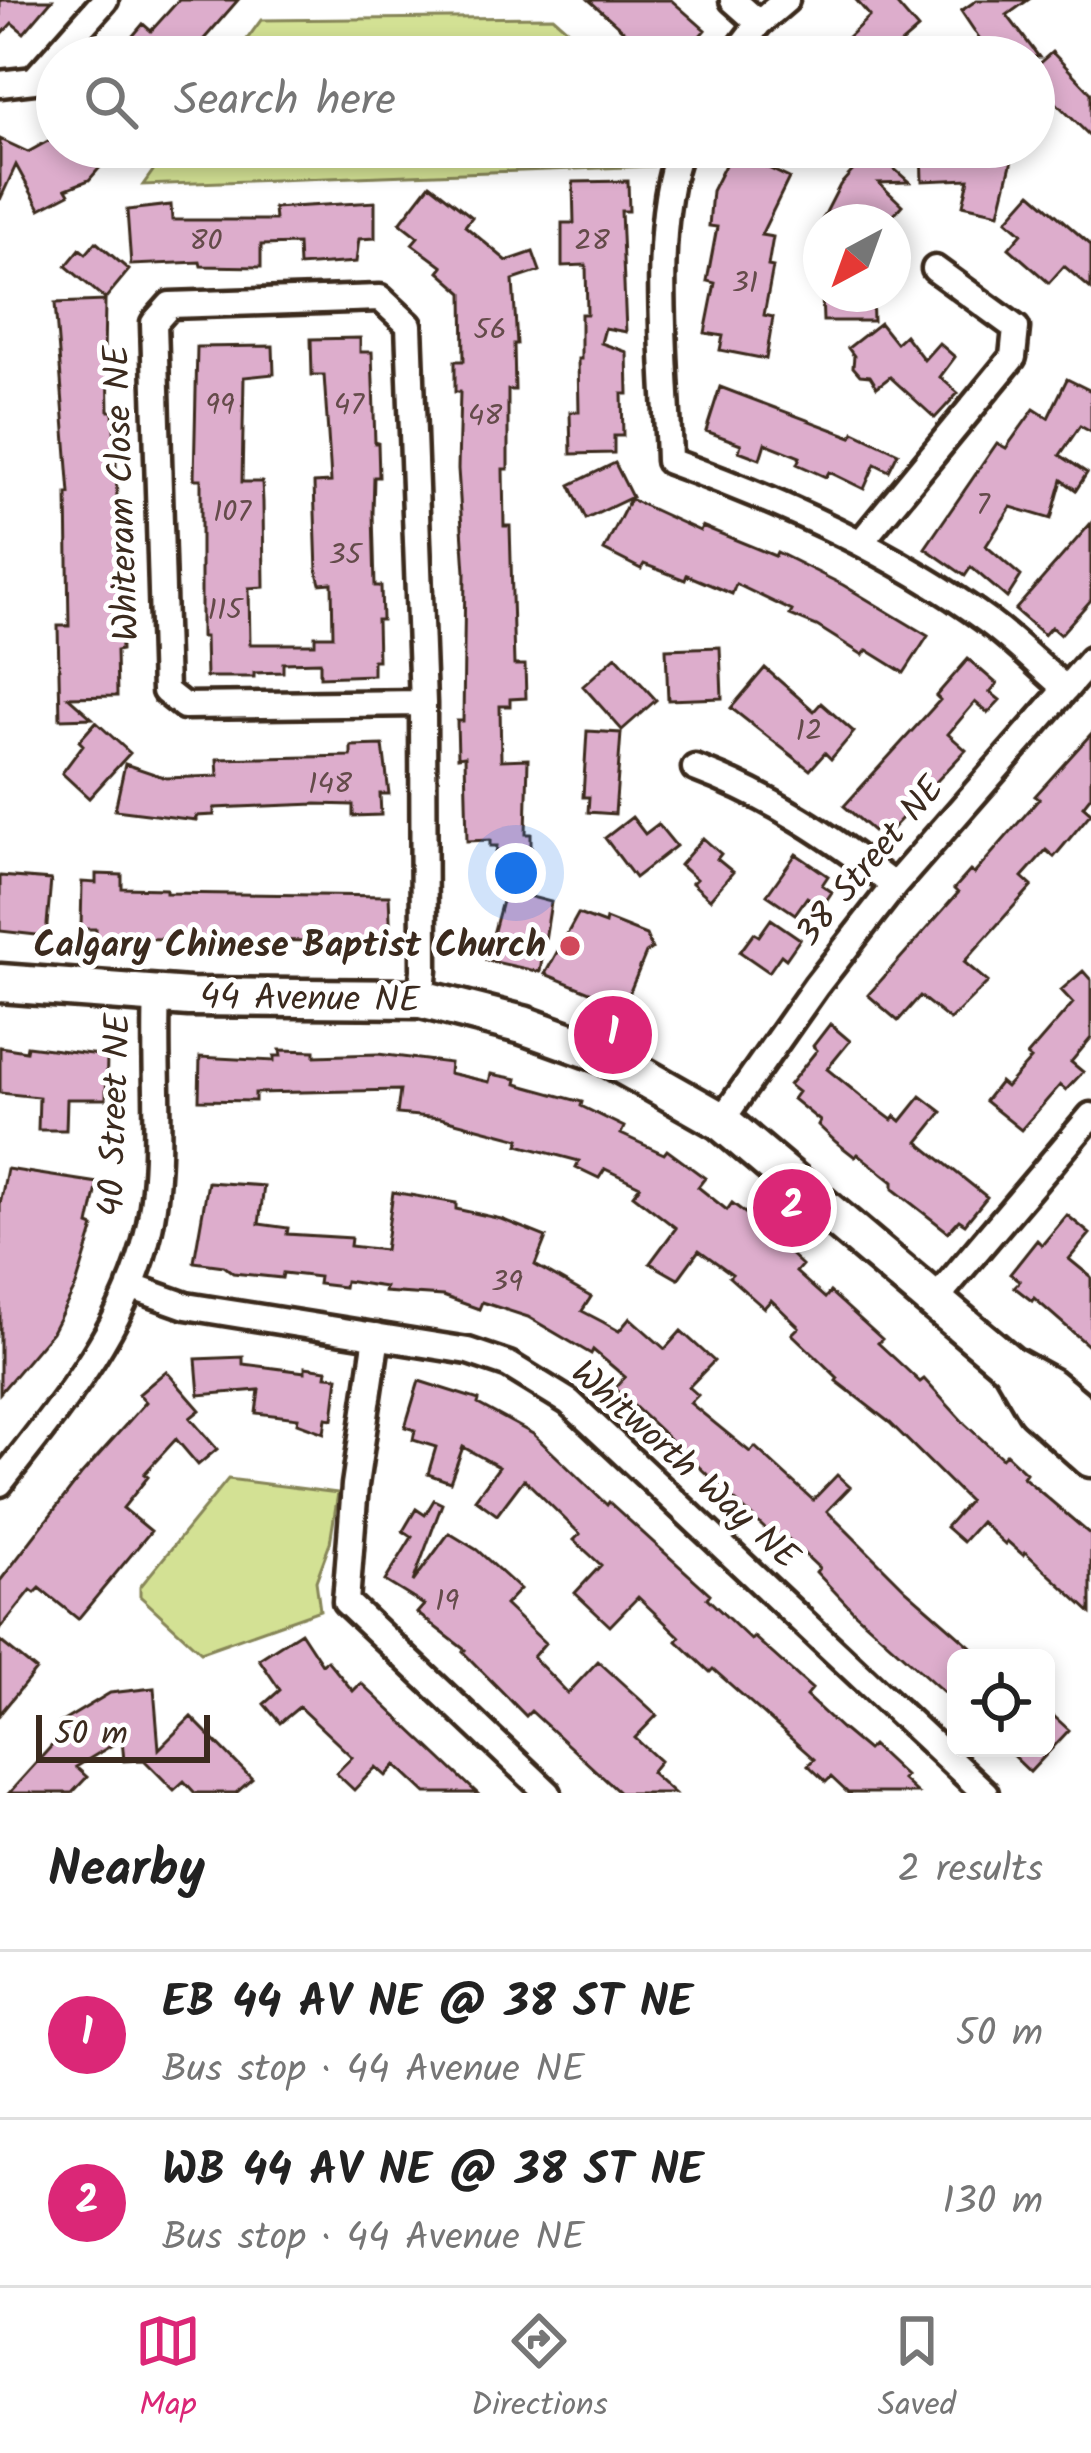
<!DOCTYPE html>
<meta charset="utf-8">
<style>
body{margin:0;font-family:Kalam,sans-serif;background:#f2f2f2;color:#222}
.controls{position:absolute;right:36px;bottom:36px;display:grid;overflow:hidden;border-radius:18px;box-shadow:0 6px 18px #0003}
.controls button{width:108px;height:108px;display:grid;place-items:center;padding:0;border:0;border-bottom:3px solid #e0e0e0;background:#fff;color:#222;font:60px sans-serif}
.compass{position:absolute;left:803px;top:204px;width:108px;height:108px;border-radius:50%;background:#fff;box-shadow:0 6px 18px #0003;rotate:221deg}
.scale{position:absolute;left:36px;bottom:30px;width:174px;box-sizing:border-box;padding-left:12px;border:6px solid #3b2a1e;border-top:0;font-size:33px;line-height:42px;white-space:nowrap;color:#3b2a1e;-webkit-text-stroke:9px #fff;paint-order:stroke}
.you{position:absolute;left:516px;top:873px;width:42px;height:42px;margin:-30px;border:9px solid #fff;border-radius:50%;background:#1a73e8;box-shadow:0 0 0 18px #1a73e833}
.badge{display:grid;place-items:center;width:78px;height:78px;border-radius:50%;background:#db2777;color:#fff;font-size:39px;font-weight:700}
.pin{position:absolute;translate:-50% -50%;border:6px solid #fff;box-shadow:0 3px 12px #0006}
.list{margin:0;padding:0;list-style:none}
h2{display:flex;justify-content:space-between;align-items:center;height:156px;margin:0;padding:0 48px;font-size:51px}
h2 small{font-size:39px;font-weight:400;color:#767676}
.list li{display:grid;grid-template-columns:78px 1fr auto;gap:36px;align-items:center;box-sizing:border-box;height:168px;padding:0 48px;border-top:3px solid #e0e0e0}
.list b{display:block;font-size:45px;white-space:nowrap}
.list p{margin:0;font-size:39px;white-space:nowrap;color:#767676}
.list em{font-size:39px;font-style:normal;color:#767676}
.icon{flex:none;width:66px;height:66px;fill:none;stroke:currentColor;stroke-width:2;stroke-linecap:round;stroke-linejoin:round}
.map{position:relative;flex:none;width:1091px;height:1793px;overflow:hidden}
.search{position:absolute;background:#fff;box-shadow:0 6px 18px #0003;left:36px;right:36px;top:36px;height:132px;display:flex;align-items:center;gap:30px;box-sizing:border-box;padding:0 42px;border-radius:66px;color:#767676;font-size:45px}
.sheet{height:492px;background:#fff}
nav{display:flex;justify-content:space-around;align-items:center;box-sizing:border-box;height:168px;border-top:3px solid #e0e0e0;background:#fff;font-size:33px;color:#767676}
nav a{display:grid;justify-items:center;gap:6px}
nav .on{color:#db2777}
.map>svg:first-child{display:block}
</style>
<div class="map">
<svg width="1091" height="1793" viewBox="0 0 1091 1793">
<rect width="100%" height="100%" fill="#fff"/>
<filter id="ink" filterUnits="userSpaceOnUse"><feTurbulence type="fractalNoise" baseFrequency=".00833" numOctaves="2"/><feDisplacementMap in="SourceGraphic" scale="24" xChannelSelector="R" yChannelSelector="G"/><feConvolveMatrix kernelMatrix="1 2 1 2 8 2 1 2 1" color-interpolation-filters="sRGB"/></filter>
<g filter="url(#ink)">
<!-- green -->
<path fill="#d3e194" stroke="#878659" stroke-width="3" d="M553,17L599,57H234L261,20Z
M170,147H660L653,166L143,185Z
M228,1479L338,1493L330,1543L316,1581L320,1610L201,1652L140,1596V1587Z"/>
<!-- building -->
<path fill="#ddadcc" stroke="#3b2a1e" stroke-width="3" d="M0,0H52L24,33L12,23L0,36Z
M179,0H238L198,46L210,57H115L143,24L151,31Z
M589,0H671L705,30L691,46L703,57H653Z
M856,0H893L918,29L886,57H827L870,16Z
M977,0H1028L1007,15L1039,57H992L961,11Z
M1052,52L1091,93V137L1045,92L1034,101V68Z
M57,136V147H118L89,180L66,189L69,194L40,209L16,165L0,200V139L28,152Z
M734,147H777L762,165L789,178L761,235L773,237L768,266L773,267L764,315L773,317L766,359L720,350L723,336L705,333L715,283L707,281L717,227L709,226L712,191Z
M921,147H958L1012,160L999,213L963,205L969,179L922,181Z
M872,149L909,182L879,183L902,205L887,222H821L840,185Z
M628,181L629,211H621L626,332L605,328L601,343L627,352L628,394H622L623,436H614V453L571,454L570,412H579L578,359H581V314H587L586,265L562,266V223H574L573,182Z
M430,184L472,217L465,226L507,261L533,252L540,271L513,280L517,344H514L515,390H508V469H503L504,526H510L514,665H525L526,698L510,699V706H500L501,760L528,759L526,834H531V857L495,860L497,846H490V840L467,841L465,756L458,757L457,721H463L465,572L458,469L460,392H455V361H464L463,293L439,272L443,267L412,244L418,237L400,223Z
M1031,193L1091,245V289L1064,266L1049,283L1009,248L1022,233L1007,220Z
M375,202V238L359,239L356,262L299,266L298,244L261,245V267L201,266L200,262L131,265L127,210L171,205L172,220H275L274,208Z
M96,242L129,270L105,299L66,266L80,249L86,254Z
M822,294H872L873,321H823Z
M105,301L104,358H108L109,411H113L116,462L121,650L116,651L117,696L68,697L92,718L60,719L58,626H69L67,494H70L55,303Z
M880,323L896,343L905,335L924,360L939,343L955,357L940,377L958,393L935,418L890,377L877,387L870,376L860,375L853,367L854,356L848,348Z
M360,338V352H372L375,443H378L379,477H374L373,513L375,586H381L382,620H377L378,660H373V675L320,677V662L283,663V672L254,673V677H206L205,637H201V479H194L197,347L273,346L274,374L244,377L242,482H262L263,502L264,587L249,588L250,644H315V636H333L332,583L320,584L317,572L314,483L331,482L330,464L324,375H312L311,339Z
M1067,379L1091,391V432L1080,426L1060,455L1087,473L1076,490L1062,480L1051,519L1011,507L986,546L1021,576L1007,598L971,567L965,576L925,548L997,443L1006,448L1034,409L1048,418Z
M720,387L852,437L854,432L898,453L889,471L875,464L864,489L829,472L826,477L797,464L800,457L765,443L760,459L739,451L741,444L706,431Z
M615,463L632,497L586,519L570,485Z
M630,499L700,531L702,526L775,556L777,552L843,585L928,636L904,673L867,650L863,655L817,626L790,615L792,611L736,584L732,594L687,575L685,580L644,564L641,569L604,550Z
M1091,523V600L1060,635L1051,627L1044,635L1015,610Z
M720,647L722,698L668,700L666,649Z
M616,656L656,700L622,730L583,686Z
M968,659L997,684L990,692L1000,700L988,713L975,702L948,734L966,750L889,832L880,824L873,831L844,806L940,700L936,696Z
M765,668L814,711L821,703L854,732L831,759L825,753L810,770L731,708Z
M96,722L130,753L89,798L62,773L83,745L79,741Z
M587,731L621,733L615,814L588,812L589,797H583Z
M1091,734V796L1083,806L1091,813L1054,857L1046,850L1022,877L1032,886L964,962L988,982L950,1020L920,996L898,1021L868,995L958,893L954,889L970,871L974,874L1039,799L1035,796Z
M383,745L389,794H380L381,815L353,816V805L316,804L214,808V815L196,816V820L115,810L125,764L166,778L218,776L217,759L351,756V746Z
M632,817L645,834L658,824L676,846L635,878L605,838Z
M703,838L721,854L717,859L733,872L710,899L692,883L696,879L680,865Z
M796,854L828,876L822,885L832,892L822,907L807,897L795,914L767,895Z
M96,874L122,875V888L166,889V893L389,896L391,942L96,938V929H81L82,882L96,883Z
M0,876L51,880L46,936L0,931Z
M505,890L551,902L540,972L486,960Z
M578,914L605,924L606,919L646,935L652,949L646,953L624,1006L545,974Z
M771,919L800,939L786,959L781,955L769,972L740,952L754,933L759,936Z
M1083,971L1091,980V1038L1071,1062L1083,1072L1066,1090L1060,1085L1021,1130L985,1101L1000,1082L1006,1087L1031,1059L1027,1056L1073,1003L1061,990Z
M830,1024L850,1041L827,1069L868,1102L892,1120L895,1116L901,1121L921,1096L942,1112L918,1142L987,1197L965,1224L959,1220L948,1232L893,1189V1182L858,1154L855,1157L836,1142L818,1125L820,1121L793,1099L798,1092L789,1085L817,1050L813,1046Z
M27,1046L107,1056L106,1099H67L66,1130H38L39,1097L0,1093V1047L26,1051Z
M280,1050L315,1051V1056L378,1054L450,1063L449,1073L489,1082L491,1074L517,1079L516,1084L582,1102L581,1106L624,1127L621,1134L664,1154L667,1150L705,1178L698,1187L727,1210L732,1203L753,1219L802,1265L796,1272L825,1298L830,1292L882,1339L878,1343L904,1367L920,1382L924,1379L965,1424L1002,1458L1006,1454L1026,1473L1023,1477L1091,1535V1613L1025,1552L1023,1555L1007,1541L1005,1544L981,1522L963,1542L946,1527L969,1501L890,1423L836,1381L838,1378L792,1334L799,1327L771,1300L764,1308L729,1277L732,1274L699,1250L678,1279L650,1263L676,1228L633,1195L640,1186L605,1169L599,1178L576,1167L579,1161L518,1145L520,1139L440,1118L397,1114L400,1090L255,1093V1101L199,1100L200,1057L274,1061V1056H281Z
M7,1169L98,1183L89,1225L94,1227L76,1286L52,1332L0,1393V1204Z
M208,1182L264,1186L259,1224L288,1228L287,1234L351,1238L350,1246L385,1250L393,1192L456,1203V1209L501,1219L546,1237L535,1265L591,1297L582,1311L603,1322L619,1331L630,1318L665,1349L681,1331L714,1361L689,1387L698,1395L690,1403L750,1452L755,1447L813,1500L837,1475L850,1487L827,1511L906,1590L984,1658H956V1703L854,1612L816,1572L819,1568L783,1534L777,1540L615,1388L625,1377L593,1350L591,1354L528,1317L482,1302L479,1309L443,1296L384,1292L385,1287L345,1281L344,1287L318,1284L319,1277L283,1273L282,1278L233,1273L224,1266L194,1262Z
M1067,1215L1090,1234L1069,1259L1091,1277V1348L1034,1298L1032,1301L1014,1287L1020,1281L1010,1274L1037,1240L1042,1245Z
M243,1357V1364L305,1372V1367L327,1370L326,1376L338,1377L333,1419L326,1418L324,1433L297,1423L298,1418L256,1413L259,1390L199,1395L196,1359Z
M166,1371L200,1410L190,1418L217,1449L198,1465L176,1439L144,1474L148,1477L123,1508L151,1531L78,1619L40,1588L35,1593L31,1590L0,1629V1581L81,1475L146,1402L139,1394Z
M419,1381L479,1400L478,1404L533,1434L607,1505L609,1502L710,1594L707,1598L751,1640L754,1637L812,1689L806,1696L842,1729L867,1750L872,1745L905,1776L902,1779L917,1793H848L831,1777L826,1782L808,1765L814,1759L713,1669L710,1672L677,1641L680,1637L638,1597L610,1626L575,1593L601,1565L574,1540L580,1534L524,1479L497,1515L475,1499L499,1467L463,1447L450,1482L428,1474L436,1447L413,1440L415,1430L405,1427Z
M434,1500L442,1504L413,1582L449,1533L477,1550L520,1589L505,1605L545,1643L533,1657L568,1693L598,1661L657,1715L635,1738L660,1761L651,1772L674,1793H620L531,1711L526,1716L463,1652L465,1650L417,1613L424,1605L385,1581L412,1537L403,1531L416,1509L425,1515Z
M301,1632L322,1664L327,1660L353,1691L361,1683L477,1793H426L396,1765L386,1776L376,1767L354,1790L336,1773L352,1757L299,1707L280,1723L264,1704L280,1690L259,1659Z
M0,1641L36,1670L0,1714Z
M154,1688L159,1749L191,1717L252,1779L236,1793H195L184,1781L174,1790L144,1760L124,1761L122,1739L76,1767L87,1777L72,1793H9L65,1731L60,1723L110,1693Z
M1046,1709L1069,1730L1030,1772L1005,1748H1046Z"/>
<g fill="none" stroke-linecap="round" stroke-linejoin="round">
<!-- street casing -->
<g stroke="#3b2a1e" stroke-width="33">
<path id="street" d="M733,0L759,23
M733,57L759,23L786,0
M0,84L34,80L105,0
M681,147C649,227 667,373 669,461C782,502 892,551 989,622C1016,642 1040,667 1066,689
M861,542L1013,357L1016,328L935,269
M695,768C770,796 832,837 894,886
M421,999L424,970L423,703L409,325L380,298L170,305L154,323L165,691L184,706L423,703
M721,1121L816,986L894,886L1091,660
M130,1286L186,1306L468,1351L509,1365L569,1402L985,1793
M935,1300L1091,1116
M377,1336L355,1485L346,1602L548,1793
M0,1483C59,1408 126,1328 148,1233C165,1162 153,1069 157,995"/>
</g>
<!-- secondary casing -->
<g stroke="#3b2a1e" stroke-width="45">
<path id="secondary" d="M0,983L189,997L421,999L523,1025L603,1054L721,1121L1010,1365L1050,1387L1091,1421
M1012,1368L1036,1409L1091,1458"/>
</g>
<!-- street -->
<use href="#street" stroke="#fff" stroke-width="24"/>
<!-- secondary -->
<use href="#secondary" stroke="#fff" stroke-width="36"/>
</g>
</g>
<!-- markers -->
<circle fill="#d1495b" stroke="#fff" stroke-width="4.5" cx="570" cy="946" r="12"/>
<g text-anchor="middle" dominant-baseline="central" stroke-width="10" stroke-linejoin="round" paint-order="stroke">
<!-- number labels -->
<g font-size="30" fill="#644b4a">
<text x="206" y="242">80</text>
<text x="592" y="242">28</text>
<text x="745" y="284">31</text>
<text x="490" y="331">56</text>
<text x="220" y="406">99</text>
<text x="349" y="406">47</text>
<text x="485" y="417">48</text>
<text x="983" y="506">7</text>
<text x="232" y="513">107</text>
<text x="345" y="556">35</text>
<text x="225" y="611">115</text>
<text x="809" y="732">12</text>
<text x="330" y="785">148</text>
<text x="507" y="1283">39</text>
<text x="447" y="1602">19</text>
</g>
<!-- street labels -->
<g font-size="36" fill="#3b2a1e" stroke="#fff">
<text transform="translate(123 493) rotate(-92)">Whiteram Close NE</text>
<text transform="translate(871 862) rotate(-50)">38 Street NE</text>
<text transform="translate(310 1000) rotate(1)">44 Avenue NE</text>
<text transform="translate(116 1115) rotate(-88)">40 Street NE</text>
<text transform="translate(684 1466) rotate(42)">Whitworth Way NE</text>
</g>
<!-- poi labels -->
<g font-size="36" font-weight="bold" fill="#3b2a1e" stroke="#fff" text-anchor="end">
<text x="546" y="946">Calgary Chinese Baptist Church</text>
</g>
</g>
</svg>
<div class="controls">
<button><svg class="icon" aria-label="locate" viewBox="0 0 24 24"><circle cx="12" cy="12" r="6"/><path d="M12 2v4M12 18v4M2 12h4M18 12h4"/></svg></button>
</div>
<svg class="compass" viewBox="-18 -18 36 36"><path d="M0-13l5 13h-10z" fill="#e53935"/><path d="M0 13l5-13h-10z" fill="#767676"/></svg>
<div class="scale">50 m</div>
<div class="you"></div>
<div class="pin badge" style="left:613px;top:1035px">1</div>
<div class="pin badge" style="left:792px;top:1208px">2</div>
<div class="search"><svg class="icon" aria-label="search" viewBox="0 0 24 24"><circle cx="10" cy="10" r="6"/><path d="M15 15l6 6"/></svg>Search here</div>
</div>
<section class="sheet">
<h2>Nearby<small>2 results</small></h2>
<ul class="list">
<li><span class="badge">1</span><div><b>EB 44 AV NE @ 38 ST NE</b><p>Bus stop · 44 Avenue NE</p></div><em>50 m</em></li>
<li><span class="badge">2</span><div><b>WB 44 AV NE @ 38 ST NE</b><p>Bus stop · 44 Avenue NE</p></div><em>130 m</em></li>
</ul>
</section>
<nav>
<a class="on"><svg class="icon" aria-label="map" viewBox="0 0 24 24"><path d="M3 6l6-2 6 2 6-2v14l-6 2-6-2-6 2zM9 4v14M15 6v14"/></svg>Map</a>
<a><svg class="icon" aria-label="directions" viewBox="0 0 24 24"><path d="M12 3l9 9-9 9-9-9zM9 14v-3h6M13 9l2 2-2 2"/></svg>Directions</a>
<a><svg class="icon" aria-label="saved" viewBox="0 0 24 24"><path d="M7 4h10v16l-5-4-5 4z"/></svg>Saved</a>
</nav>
